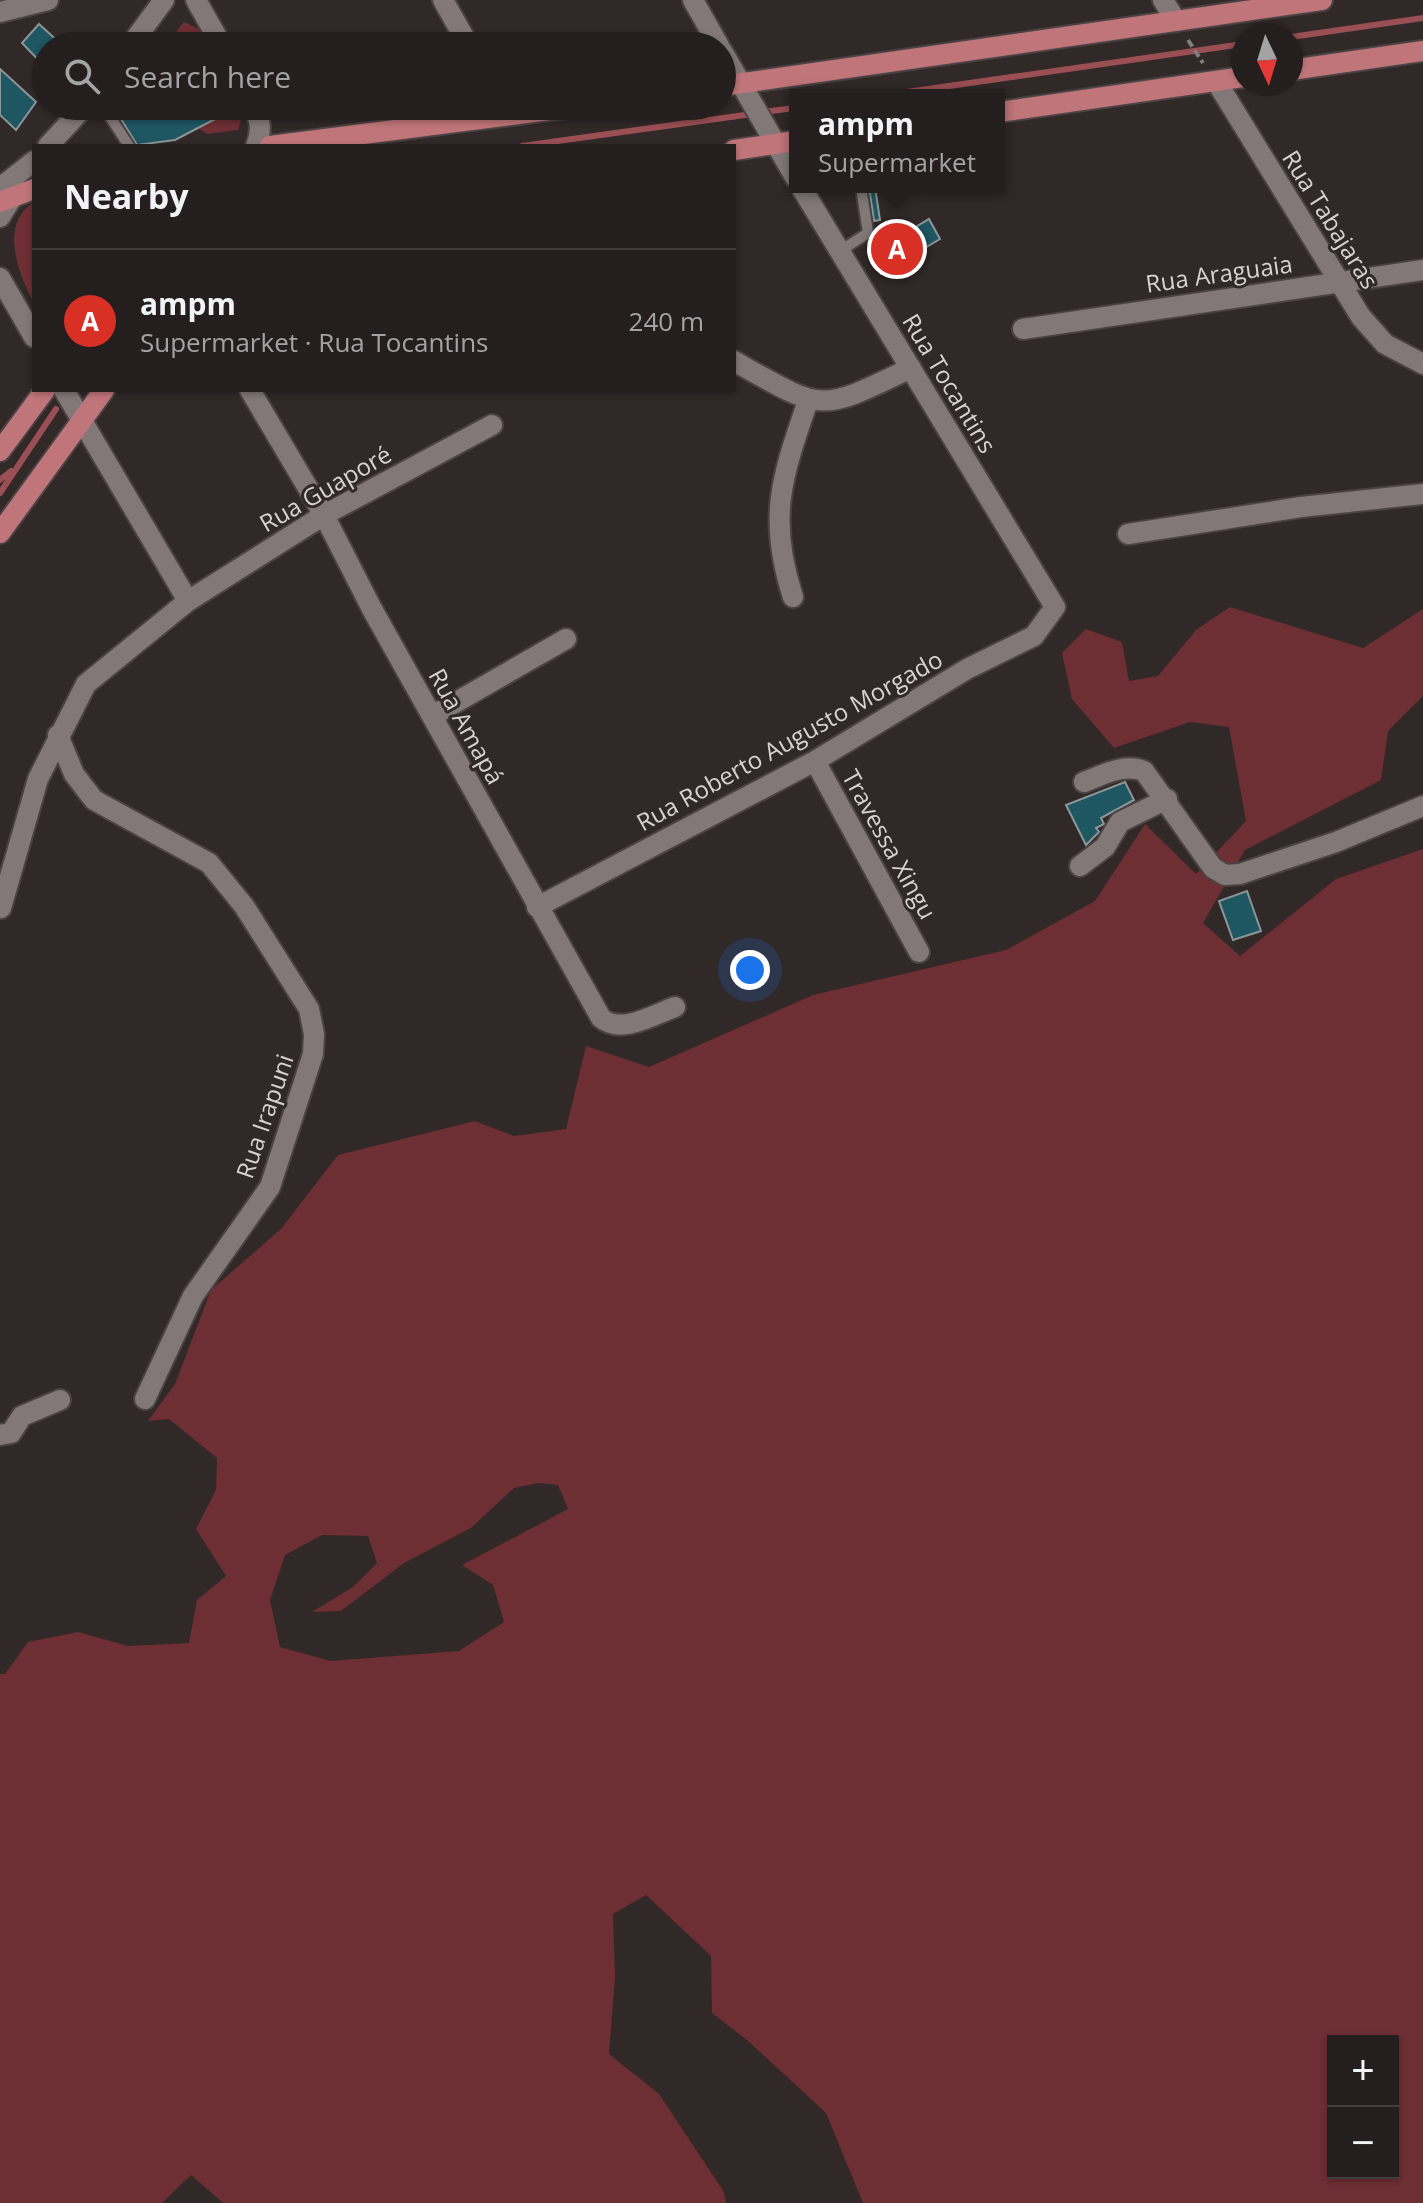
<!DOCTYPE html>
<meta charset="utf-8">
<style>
body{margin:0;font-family:"Open Sans",sans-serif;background:#312b2b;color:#f1f3f6}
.controls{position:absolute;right:24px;bottom:24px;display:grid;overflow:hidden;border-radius:0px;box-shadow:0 2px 6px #0004}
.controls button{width:72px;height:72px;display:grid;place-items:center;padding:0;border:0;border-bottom:2px solid #423c3c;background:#251e1e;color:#f1f3f6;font:40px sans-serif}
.compass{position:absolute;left:1231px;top:24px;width:72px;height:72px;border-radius:50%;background:#251e1e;box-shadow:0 2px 6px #0004;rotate:176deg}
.you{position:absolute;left:750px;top:970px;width:28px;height:28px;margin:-20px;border:6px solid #fff;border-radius:50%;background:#1a73e8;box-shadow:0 0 0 12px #1a73e833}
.badge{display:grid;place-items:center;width:52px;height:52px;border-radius:50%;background:#d93025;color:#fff;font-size:26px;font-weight:700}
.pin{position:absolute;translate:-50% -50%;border:4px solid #fff;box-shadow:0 2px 8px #0006}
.popup{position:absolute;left:789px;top:89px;width:216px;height:104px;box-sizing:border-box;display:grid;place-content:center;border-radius:0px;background:#251e1e;filter:drop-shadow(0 2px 6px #0005);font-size:26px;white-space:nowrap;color:#a3a2a4}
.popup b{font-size:30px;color:#f1f3f6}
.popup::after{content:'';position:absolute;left:50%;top:100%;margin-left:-16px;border:16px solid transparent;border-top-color:#251e1e}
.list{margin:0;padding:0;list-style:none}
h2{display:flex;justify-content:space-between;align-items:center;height:104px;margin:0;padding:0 32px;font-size:34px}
h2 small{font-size:26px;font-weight:400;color:#a3a2a4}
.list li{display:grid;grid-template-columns:52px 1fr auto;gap:24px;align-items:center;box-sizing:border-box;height:144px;padding:0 32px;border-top:2px solid #423c3c}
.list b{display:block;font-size:30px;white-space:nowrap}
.list p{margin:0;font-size:26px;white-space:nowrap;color:#a3a2a4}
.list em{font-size:26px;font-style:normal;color:#a3a2a4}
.icon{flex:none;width:44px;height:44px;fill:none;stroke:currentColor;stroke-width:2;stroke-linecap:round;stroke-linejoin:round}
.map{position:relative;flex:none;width:1423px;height:2203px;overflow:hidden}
.search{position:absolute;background:#251e1e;box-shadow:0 2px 6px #0004;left:32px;top:32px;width:704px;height:88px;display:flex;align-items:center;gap:20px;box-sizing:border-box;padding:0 28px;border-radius:44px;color:#a3a2a4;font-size:30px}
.panel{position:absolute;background:#251e1e;box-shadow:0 2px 6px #0004;left:32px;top:144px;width:704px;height:248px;border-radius:0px}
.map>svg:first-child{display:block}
</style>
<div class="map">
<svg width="1423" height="2203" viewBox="0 0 1423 2203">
<rect width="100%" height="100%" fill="#312828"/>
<!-- green -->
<path fill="#6d2e34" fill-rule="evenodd" d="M184,22L199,29L208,46H189L187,41L179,46H165Z
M221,106H239L243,114L238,130L207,134L198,128L224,114Z
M34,202V303C16,270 0,223 34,202Z
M1230,607L1363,648L1423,609V696L1388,731L1381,780L1245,850L1203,923L1240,956L1336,879L1423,849V2203H863L826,2113L747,2040L712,2013L711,1956L646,1895L613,1914L615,1977L609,2054L659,2094L724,2192L726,2203H223L191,2175L162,2203H0V1674H5L28,1642L78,1632L128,1646L189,1643L197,1600L226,1576L196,1529L216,1490L217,1458L169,1419L148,1421L175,1384L211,1290L281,1229L338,1155L475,1121L514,1136L566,1129L586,1046L649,1067L813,995L1006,950L1095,901L1145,824L1196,874L1246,821L1229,727L1190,722L1114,748L1072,699L1062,653L1086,629L1122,642L1129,681L1158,676L1196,630ZM539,1483L558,1485L568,1509L462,1565L493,1585L504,1622L459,1651L331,1661L280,1647L270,1600L285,1555L322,1535L368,1536L377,1563L353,1587L312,1612L341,1611L404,1563L471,1528L514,1488ZM1333,2041H1393V2173H1333Z"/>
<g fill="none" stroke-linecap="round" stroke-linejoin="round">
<!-- stream -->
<path stroke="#9a4f54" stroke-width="6" d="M1291,37L1423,18
M886,95L1243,44
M763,112L795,108
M522,146L752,114
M0,480L11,471
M0,493L56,409"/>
</g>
<!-- building -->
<path fill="#1e5661" stroke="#8c9698" stroke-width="2" d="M39,24L63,46H46V68L22,43Z
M0,69L36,102L16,130L0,115Z
M113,106H240L175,140L137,145Z
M869,187H875L880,220L874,221Z
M929,219L940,239L881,274L869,255Z
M1125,782L1134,800L1101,818L1104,824L1096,828L1099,832L1086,845L1066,805Z
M1247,891L1261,931L1233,940L1219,901Z"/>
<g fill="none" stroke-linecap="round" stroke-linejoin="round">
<!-- service casing -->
<g stroke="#4b4343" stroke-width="14">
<path id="service" d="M103,106L129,146
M840,251L868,233L861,187"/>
</g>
<!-- minor casing -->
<g stroke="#4b4343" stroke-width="24">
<path id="minor" d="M443,0L469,46
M693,0L719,46
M1163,0L1176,21
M0,12L48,0
M722,51L795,177
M1216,81L1361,317L1385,344L1423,364
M0,217L13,196
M0,278L34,337
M1023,329L1423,270
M734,361C824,412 818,413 911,368
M64,390L188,601
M250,390L324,515L372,609L601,1018C621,1035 653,1015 675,1007
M1128,534L1301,507L1423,494
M793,597C767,518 782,476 808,401
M432,716L566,639
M58,735L74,774L94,800L209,863L244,906L309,1009L314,1034L313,1054L270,1187L193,1296L145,1399
M815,761L919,952
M1084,782C1103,775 1124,763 1144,771L1213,868L1225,875L1240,874L1336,842L1423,806
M1080,866L1105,847L1120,822L1167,799
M537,907L815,761L967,669L1034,636L1055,607L801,187
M1,908L38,779L86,684L188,601L324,515L492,425
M0,1435L11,1433L22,1416L60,1400"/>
</g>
<!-- secondary casing -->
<g stroke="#4b4343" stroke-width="24">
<path id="secondary" d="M196,0L222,46
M130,46L164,0
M253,106C261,121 262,130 256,146
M48,146L85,106
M0,188L34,161"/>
</g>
<!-- primary casing -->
<g stroke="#4b4343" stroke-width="24">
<path id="primary" d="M1291,70L1423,51
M722,86L1322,0
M999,112L1243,77
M270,146L581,106
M734,150L795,141
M0,202L34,189
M0,451L45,390
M0,533L104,390"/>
</g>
<!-- path -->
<path stroke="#857d7d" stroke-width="4" stroke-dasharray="8 4" stroke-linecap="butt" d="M1188,40L1203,63"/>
<!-- service -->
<use href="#service" stroke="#827878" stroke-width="10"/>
<!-- minor -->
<use href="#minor" stroke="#827878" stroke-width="20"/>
<!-- secondary -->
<use href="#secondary" stroke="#827878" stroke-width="20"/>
<!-- primary -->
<use href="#primary" stroke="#c0757a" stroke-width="20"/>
</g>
<g text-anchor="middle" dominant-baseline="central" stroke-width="6" stroke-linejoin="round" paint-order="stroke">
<!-- street labels -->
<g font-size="24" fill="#d8d2d2" stroke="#312828">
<text transform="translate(1331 219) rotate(58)">Rua Tabajaras</text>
<text transform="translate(1219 273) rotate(-8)">Rua Araguaia</text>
<text transform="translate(950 383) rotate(59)">Rua Tocantins</text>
<text transform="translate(325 488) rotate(-30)">Rua Guaporé</text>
<text transform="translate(467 726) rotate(61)">Rua Amapá</text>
<text transform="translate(789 740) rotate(-29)">Rua Roberto Augusto Morgado</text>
<text transform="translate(890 844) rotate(61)">Travessa Xingu</text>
<text transform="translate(264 1116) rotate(-71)">Rua Irapuni</text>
</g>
</g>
</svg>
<div class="controls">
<button>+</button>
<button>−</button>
</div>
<svg class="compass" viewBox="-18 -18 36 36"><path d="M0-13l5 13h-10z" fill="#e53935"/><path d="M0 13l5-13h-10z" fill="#a3a2a4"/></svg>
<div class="you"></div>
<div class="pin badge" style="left:897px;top:249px">A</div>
<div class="popup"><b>ampm</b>Supermarket</div>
<div class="search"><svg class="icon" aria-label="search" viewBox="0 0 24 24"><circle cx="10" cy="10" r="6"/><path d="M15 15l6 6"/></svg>Search here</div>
<section class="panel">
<h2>Nearby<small></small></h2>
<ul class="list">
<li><span class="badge">A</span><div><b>ampm</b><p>Supermarket · Rua Tocantins</p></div><em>240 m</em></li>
</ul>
</section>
</div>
